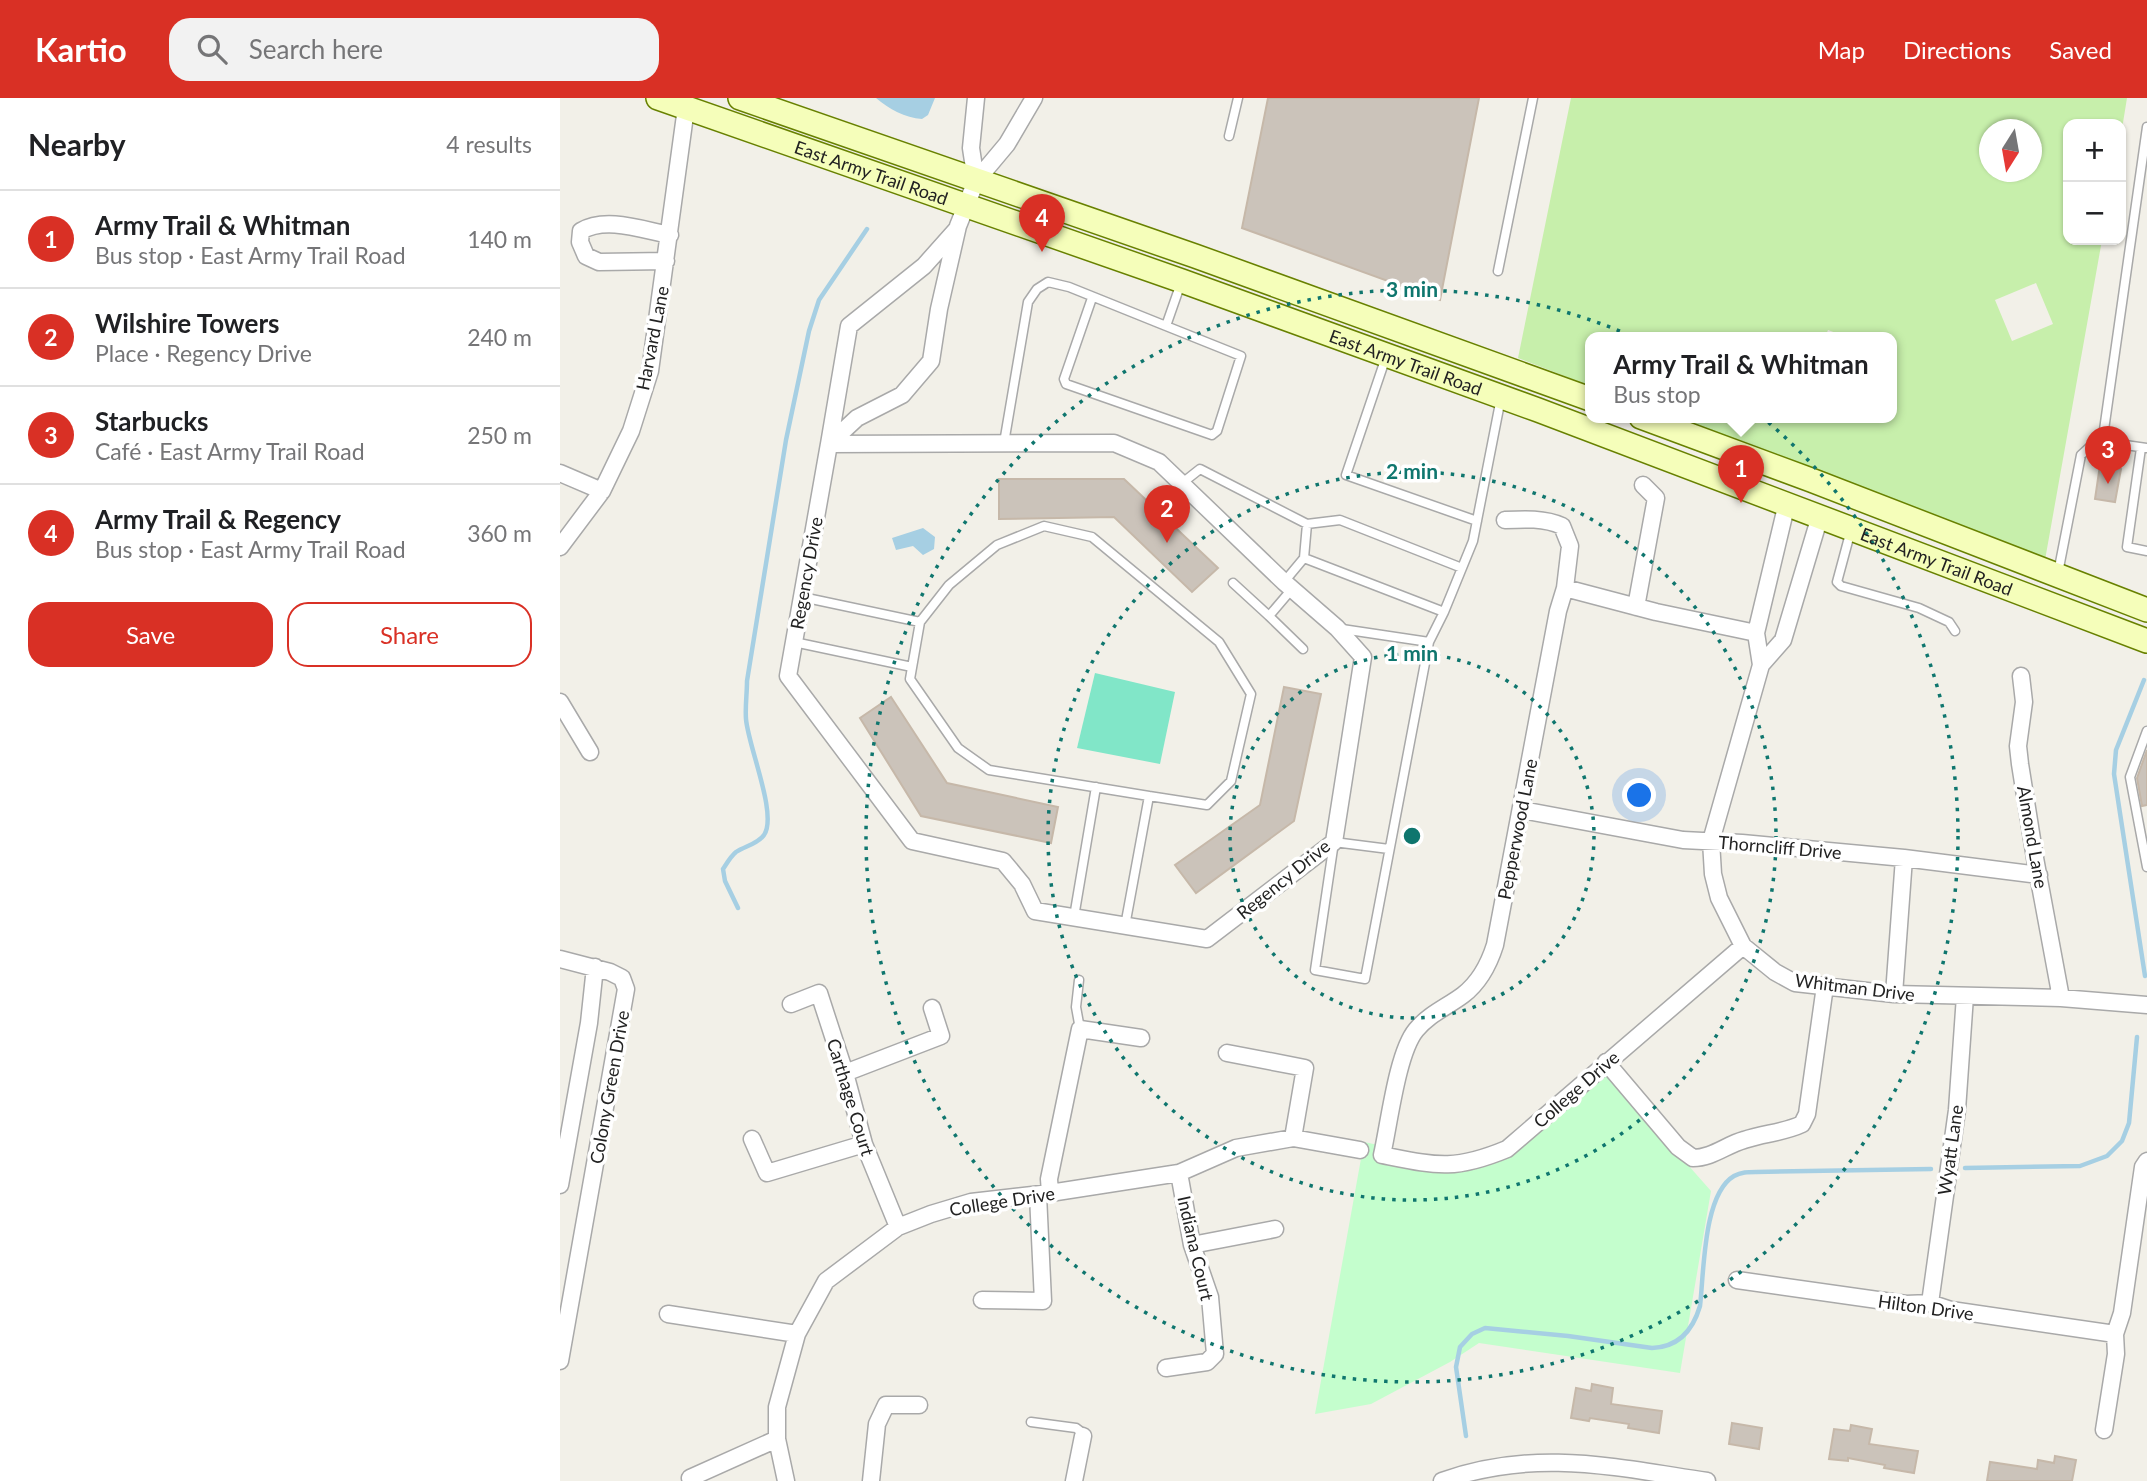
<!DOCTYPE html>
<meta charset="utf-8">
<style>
body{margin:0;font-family:Lato,sans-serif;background:#f2f2f2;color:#202124}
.controls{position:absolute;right:21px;top:21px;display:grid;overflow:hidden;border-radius:14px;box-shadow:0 2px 5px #0004}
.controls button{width:63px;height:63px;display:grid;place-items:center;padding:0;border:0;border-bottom:2px solid #e0e0e0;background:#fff;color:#202124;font:35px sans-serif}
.compass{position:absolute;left:1419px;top:21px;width:63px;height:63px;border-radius:50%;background:#fff;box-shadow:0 2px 5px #0004;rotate:191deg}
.you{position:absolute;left:1080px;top:698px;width:24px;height:24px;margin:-18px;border:5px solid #fff;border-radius:50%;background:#1a73e8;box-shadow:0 0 0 10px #1a73e833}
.badge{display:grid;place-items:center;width:46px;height:46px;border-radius:50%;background:#d93025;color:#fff;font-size:23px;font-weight:700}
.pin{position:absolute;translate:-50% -58px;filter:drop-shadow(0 2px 4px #0008)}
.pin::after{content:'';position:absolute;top:37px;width:24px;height:21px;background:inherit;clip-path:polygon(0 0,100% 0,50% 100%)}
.popup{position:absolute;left:1025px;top:234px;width:312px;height:91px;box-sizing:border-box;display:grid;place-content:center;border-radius:14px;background:#fff;filter:drop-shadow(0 2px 5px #0005);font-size:23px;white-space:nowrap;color:#757577}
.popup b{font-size:26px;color:#202124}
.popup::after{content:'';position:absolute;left:50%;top:100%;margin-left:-14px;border:14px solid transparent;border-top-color:#fff}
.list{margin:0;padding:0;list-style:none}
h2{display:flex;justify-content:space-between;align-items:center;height:91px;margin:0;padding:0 28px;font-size:30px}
h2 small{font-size:23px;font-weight:400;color:#757577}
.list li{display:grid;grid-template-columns:46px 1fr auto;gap:21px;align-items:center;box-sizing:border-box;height:98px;padding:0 28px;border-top:2px solid #e0e0e0}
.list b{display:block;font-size:26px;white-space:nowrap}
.list p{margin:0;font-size:23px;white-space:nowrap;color:#757577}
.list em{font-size:23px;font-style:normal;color:#757577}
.actions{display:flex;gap:14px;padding:21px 28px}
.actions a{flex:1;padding:16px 0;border:2px solid #d93025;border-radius:21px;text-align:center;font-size:24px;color:#d93025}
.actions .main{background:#d93025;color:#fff}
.icon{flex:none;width:38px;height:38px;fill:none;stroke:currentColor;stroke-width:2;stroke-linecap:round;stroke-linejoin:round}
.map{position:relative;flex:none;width:1587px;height:1383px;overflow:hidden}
header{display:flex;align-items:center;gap:42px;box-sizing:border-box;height:98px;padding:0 35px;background:#d93025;color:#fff}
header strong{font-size:33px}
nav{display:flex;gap:38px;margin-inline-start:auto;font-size:24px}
.search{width:490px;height:63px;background:#f2f2f2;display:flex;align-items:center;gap:18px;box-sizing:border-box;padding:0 24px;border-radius:21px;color:#757577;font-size:26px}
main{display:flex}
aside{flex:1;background:#fff}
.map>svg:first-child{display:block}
</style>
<header>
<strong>Kartio</strong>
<div class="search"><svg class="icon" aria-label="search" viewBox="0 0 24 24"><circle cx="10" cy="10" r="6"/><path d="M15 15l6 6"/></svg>Search here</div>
<nav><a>Map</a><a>Directions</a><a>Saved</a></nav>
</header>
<main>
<aside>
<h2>Nearby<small>4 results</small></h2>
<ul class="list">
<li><span class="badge">1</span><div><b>Army Trail &amp; Whitman</b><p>Bus stop · East Army Trail Road</p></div><em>140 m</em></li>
<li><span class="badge">2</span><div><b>Wilshire Towers</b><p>Place · Regency Drive</p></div><em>240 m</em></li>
<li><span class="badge">3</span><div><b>Starbucks</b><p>Café · East Army Trail Road</p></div><em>250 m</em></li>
<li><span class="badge">4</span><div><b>Army Trail &amp; Regency</b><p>Bus stop · East Army Trail Road</p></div><em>360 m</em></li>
</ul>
<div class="actions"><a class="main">Save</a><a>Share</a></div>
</aside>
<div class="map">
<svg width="1587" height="1383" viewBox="0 0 1587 1383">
<rect width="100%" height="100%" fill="#f2f0e8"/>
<!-- grass -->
<path fill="#c7efab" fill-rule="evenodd" d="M1011,0H1567L1561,37V26H1508V142H1542L1485,462L1113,319H1332V239H1287L1268,232L1265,239H1030V288L958,260ZM1430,32H1472V74H1430ZM1476,185L1493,226L1452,243L1435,202Z"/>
<!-- park -->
<path fill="#c4fecd" d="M1037,964L1151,1093L1120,1275L919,1245L890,1264L811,1306L755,1316L804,1044L879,1060L905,1059L944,1049Z"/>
<!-- pitch -->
<path fill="#81e6c8" d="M535,575L615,594L600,666L517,650Z"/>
<!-- water -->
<path fill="#a6cfe3" d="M316,0H375L368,17L362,21C345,20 329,11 316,0Z
M363,430L375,439L374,451L363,457L353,448L336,452L332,440Z"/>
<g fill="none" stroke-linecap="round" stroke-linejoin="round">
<!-- stream -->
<path stroke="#a6cfe3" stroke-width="4.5" d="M1584,582L1556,652L1554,676L1585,878
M178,810L165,783L163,771C167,765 171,758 176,754C185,748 198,746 204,737C218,717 188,648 186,621C185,609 187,596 187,583L226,342L249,233L259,202L307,131
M1405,1070L1520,1068L1547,1058L1562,1043L1569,1025L1577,939
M906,1338L896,1269L900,1249L912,1236L925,1230L1008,1238L1092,1250C1119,1249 1133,1232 1140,1208C1144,1175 1143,1096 1174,1078C1181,1074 1188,1074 1196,1074L1371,1071"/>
</g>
<!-- building -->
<path fill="#cbc3ba" stroke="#c6b8a9" stroke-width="2" d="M708,0H919L880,202L682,130Z
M1540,367L1561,371L1555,404L1535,401Z
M439,381H564L658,470L632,494L554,419L439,421Z
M724,589L761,596L734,723L636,795L615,767L700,707Z
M331,599L387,685L498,709L491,745L361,718L300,620Z
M1587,652V707L1582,708L1577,680Z
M1032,1286L1053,1290L1051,1306L1102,1313L1099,1335L1068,1330L1069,1326L1030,1320L1029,1323L1011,1320L1016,1290L1031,1293Z
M1172,1325L1202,1330L1199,1351L1169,1346Z
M1291,1327L1312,1331L1309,1346L1358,1353L1354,1375L1324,1370L1325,1367L1288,1360V1363L1269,1361L1274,1331L1290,1333Z
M1495,1358L1516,1362L1512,1383H1427L1430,1364L1477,1371L1478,1362L1494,1365Z"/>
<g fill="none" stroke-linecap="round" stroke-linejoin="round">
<!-- service casing -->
<g stroke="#a9a9a9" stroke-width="11">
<path id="service" d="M669,38L678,0
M938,173L973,0
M532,200L504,281L506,286L652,337L657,333L681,258L606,228
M826,259L786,377L917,423
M444,345L468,204L477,191L488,184L509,189L606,228L621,185
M1542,346L1587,29
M1581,350L1567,449L1587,453
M621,386L640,371L747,426
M1291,432L1277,484L1281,488L1359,510L1389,524L1395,533
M744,460L747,426L780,422L902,470
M1498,475L1521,357L1533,346L1551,345L1587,350
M724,484L744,460L884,514L913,443L941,300
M673,485L709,518
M732,491L709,518L743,551
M242,499L360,524L389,487L437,447L484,428L532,439L659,544L691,596L671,683L647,707L589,698L565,828
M360,524L350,581L398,650L429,672L589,698
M782,531L869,544
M234,544L352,569
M1587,633L1570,679L1587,769
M829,751L774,744L755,872L805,881L869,544L884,514
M514,819L536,689
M519,882L516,909L520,931
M471,1324L516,1330L520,1333L523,1338"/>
</g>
<!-- minor casing -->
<g stroke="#a9a9a9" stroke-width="19">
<path id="minor" d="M416,0L411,50L416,83
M106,163L39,164L26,158L20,144L21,133C46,118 83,132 110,137
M554,345L599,364L724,484L777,530L803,559L774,744L647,841L475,813L462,786L443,763L352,743L228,578L269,346Z
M269,346L297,320L342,297L371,263L379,211L398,128L416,83L447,46L474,0
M269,346L289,228L364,168L396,132
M0,375L42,393
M1227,405L1196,535L1201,567L1151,743L1153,776L1159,800L1183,848L1215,874L1235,885L1334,896L1501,900L1587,907
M945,422C964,421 985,420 1002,428L1010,448L1005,490L998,513L935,847C929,866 920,884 903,897C887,909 869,916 856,932C837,955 829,1027 822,1057C877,1068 894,1073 947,1051L1183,848
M0,449L42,393L71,333L90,273L126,10
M1005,490L1096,514L1196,535
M1076,509L1096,400L1083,387
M1201,567L1223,542L1260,418
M1461,578L1464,604L1458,648L1460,666L1475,760L1501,900
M0,604L30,654
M962,712L1123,742L1182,745L1344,760L1479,777
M0,861L50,874L62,880L66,891L0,1263
M1334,896L1344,760
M231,906L259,895L285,975L304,1046L338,1129
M667,955L745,970L733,1040
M1046,964L1118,1049L1133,1060C1152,1060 1166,1047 1184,1042C1204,1035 1223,1035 1242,1026L1247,1016L1265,888
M285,975L381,938L372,910
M192,1041L207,1075L304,1046
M0,1087L29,925L35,869
M490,1095L489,1081L520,931L581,940
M632,1147L715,1131
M1177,1182L1346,1206L1370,1205L1391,1212L1555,1236
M422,1202L483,1203L478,1097
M1370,1205L1397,1012L1405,898
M108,1216L237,1236
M606,1270L647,1264L655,1256L650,1199L632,1147L619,1075
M1544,1332L1556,1256L1555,1236L1562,1215L1583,1069L1587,1063
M130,1380L217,1341
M226,1383L217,1341V1309L237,1236L266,1183L338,1129L371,1116L411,1104L490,1095L619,1075L676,1050L733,1040L800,1052
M311,1383L317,1326L326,1307H359
M514,1383L523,1338
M882,1383C975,1350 1053,1369 1147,1383"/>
</g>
<!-- secondary casing -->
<g stroke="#688100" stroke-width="26">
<g id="secondary">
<path id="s1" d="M98,0L622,183L978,312L1587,543"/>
<path d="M180,0L635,158L1030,301"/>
<path d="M1081,319L1251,382L1587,512"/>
</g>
</g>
<!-- service -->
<use href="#service" stroke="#fff" stroke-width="8"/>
<!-- minor -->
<use href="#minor" stroke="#fff" stroke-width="16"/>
<!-- secondary -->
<use href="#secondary" stroke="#f5feba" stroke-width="23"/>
</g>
<!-- distance rings -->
<g fill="none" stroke="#0f766e" stroke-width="3.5" stroke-dasharray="3.5 7">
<circle cx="852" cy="738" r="182"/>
<circle cx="852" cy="738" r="364"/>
<circle cx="852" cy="738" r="546"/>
</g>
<g text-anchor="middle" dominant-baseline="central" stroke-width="7" stroke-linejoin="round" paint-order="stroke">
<!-- street labels -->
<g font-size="18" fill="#222" stroke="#fff">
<text stroke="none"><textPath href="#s1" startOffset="226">East Army Trail Road</textPath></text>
<text transform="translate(92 240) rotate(-79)">Harvard Lane</text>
<text stroke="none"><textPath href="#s1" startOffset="793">East Army Trail Road</textPath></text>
<text stroke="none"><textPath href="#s1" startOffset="1360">East Army Trail Road</textPath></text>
<text transform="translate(246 475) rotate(-80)">Regency Drive</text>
<text transform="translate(957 731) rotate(-79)">Pepperwood Lane</text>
<text transform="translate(1473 739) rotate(80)">Almond Lane</text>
<text transform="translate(1220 749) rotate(5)">Thorncliff Drive</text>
<text transform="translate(723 781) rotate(-39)">Regency Drive</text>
<text transform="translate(1295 889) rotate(7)">Whitman Drive</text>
<text transform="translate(49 989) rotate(-80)">Colony Green Drive</text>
<text transform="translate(1016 991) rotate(-41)">College Drive</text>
<text transform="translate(291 999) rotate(73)">Carthage Court</text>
<text transform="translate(1390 1052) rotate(-82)">Wyatt Lane</text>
<text transform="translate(442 1103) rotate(-9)">College Drive</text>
<text transform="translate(636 1150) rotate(77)">Indiana Court</text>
<text transform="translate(1366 1209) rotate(8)">Hilton Drive</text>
</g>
</g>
<circle cx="852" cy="738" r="10" fill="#0f766e" stroke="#fff" stroke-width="3.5"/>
<g font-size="21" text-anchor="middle" font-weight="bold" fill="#0f766e" stroke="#fff" stroke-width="7" stroke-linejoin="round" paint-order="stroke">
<text x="852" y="199">3 min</text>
<text x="852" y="381">2 min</text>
<text x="852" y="563">1 min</text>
</g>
</svg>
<div class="controls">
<button>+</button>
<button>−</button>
</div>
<svg class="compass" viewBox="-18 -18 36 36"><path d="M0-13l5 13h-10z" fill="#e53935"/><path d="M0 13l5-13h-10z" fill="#757577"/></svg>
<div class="you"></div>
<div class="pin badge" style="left:1181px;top:405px">1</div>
<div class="popup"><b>Army Trail &amp; Whitman</b>Bus stop</div>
<div class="pin badge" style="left:607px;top:445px">2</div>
<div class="pin badge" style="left:1548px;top:386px">3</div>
<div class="pin badge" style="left:482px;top:154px">4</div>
</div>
</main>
